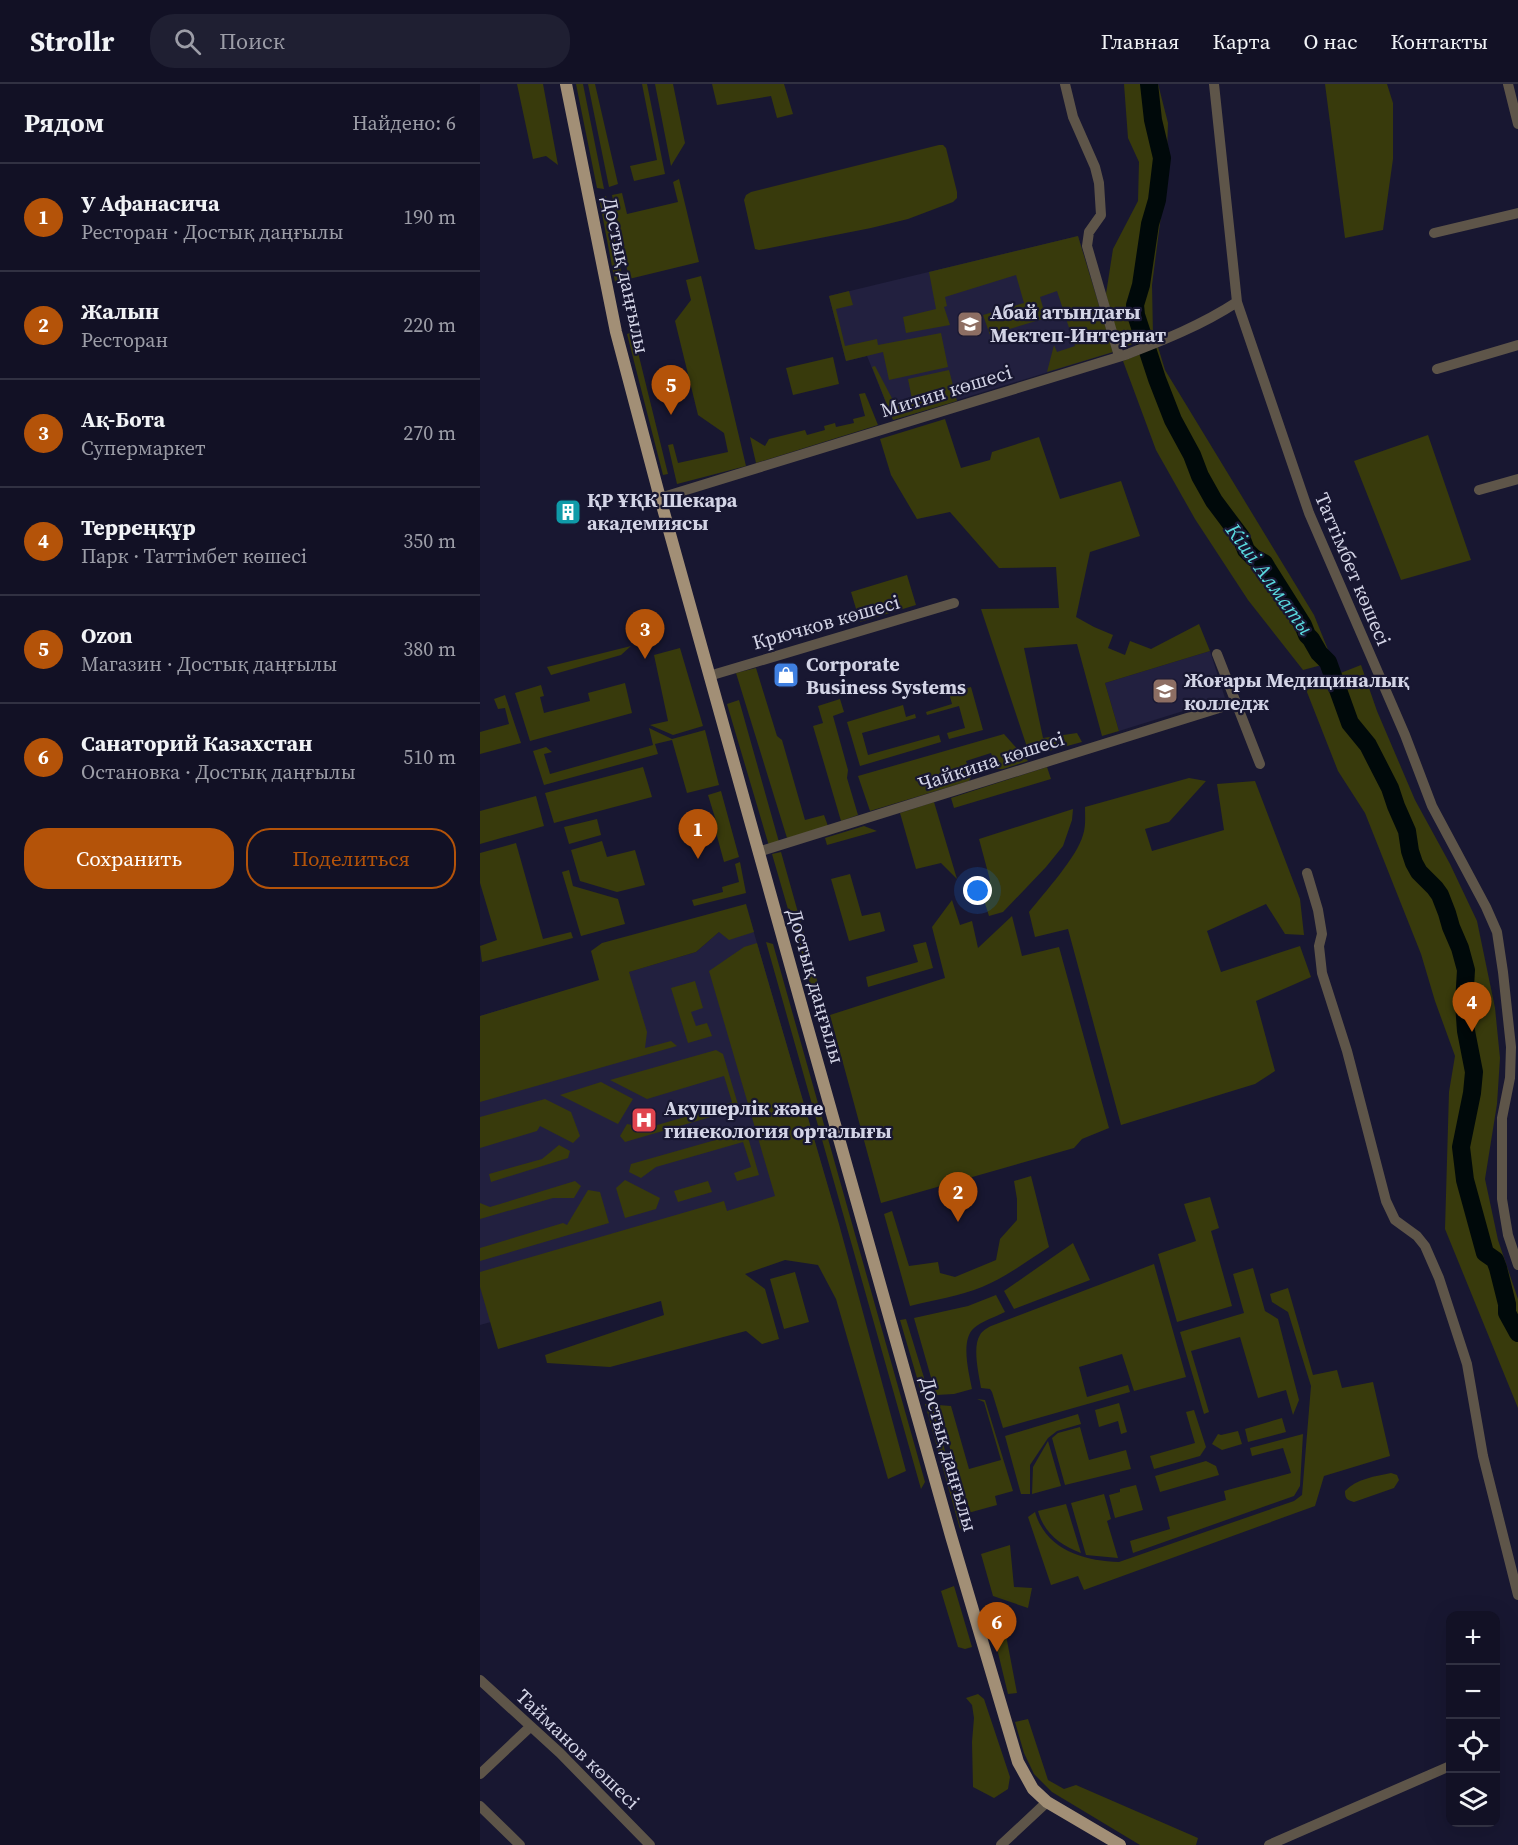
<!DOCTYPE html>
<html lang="ru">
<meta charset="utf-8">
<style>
body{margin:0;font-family:"Source Serif 4",serif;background:#1f1f32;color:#f1f3f6}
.controls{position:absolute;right:18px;bottom:18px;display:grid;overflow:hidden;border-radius:12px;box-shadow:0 6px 24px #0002}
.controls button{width:54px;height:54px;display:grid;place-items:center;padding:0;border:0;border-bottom:2px solid #313142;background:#121125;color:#f1f3f6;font:30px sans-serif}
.you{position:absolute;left:498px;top:807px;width:21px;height:21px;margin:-15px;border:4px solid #fff;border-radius:50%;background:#1a73e8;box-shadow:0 0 0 9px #1a73e833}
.badge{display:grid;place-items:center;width:39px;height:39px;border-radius:50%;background:#b45309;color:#fff;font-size:20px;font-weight:700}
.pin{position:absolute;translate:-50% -50px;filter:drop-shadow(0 2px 3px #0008)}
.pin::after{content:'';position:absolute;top:32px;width:21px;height:18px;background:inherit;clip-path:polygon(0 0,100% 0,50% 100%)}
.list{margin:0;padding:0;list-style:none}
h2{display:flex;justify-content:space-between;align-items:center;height:78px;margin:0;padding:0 24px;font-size:26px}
h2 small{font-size:20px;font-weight:400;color:#9c9da7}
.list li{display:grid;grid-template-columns:39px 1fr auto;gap:18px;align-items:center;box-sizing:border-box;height:108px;padding:0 24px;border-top:2px solid #313142}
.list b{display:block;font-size:22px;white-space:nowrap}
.list p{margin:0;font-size:20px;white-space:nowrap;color:#9c9da7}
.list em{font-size:20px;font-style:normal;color:#9c9da7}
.actions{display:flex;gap:12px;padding:18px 24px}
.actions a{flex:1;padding:14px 0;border:2px solid #b45309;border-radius:24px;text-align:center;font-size:21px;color:#b45309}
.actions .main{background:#b45309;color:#fff}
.icon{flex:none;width:33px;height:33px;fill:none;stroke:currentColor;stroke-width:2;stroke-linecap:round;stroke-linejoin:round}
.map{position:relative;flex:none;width:1038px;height:1761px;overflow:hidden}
header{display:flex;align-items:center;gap:36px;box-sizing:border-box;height:84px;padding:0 30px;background:#121125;border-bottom:2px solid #313142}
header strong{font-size:28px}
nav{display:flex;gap:33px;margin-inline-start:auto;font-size:21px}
.search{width:420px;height:54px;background:#1f1f32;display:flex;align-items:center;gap:15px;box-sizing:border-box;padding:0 21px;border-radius:24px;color:#9c9da7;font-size:22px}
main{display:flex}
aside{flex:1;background:#121125}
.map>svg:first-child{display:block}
</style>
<header>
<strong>Strollr</strong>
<div class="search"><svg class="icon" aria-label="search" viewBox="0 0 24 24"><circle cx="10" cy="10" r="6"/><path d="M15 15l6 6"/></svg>Поиск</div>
<nav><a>Главная</a><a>Карта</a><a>О нас</a><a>Контакты</a></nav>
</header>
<main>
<aside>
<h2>Рядом<small>Найдено: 6</small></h2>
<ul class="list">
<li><span class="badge">1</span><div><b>У Афанасича</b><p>Ресторан · Достық даңғылы</p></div><em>190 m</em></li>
<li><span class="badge">2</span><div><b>Жалын</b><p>Ресторан</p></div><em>220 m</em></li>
<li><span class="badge">3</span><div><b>Ақ-Бота</b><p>Супермаркет</p></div><em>270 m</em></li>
<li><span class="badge">4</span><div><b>Терреңқұр</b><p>Парк · Таттімбет көшесі</p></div><em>350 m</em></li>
<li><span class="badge">5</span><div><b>Ozon</b><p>Магазин · Достық даңғылы</p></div><em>380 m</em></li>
<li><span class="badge">6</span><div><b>Санаторий Казахстан</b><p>Остановка · Достық даңғылы</p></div><em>510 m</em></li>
</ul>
<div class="actions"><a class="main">Сохранить</a><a>Поделиться</a></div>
</aside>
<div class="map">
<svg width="1038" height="1761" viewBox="0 0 1038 1761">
<rect width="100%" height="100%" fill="#181731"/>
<!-- built -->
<path fill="#22203f" d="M598,152L633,268L413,336L387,272L366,277L349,212Z
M730,567L745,614L639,647L625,599Z
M270,835L359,1141L0,1241V932L216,868L247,841Z"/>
<!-- green -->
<path fill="#383a0c" d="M37,0H63L78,81L66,72L53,75Z
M96,0H103L124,105L117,104Z
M108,0H115L138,100L129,103Z
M162,0H167L185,90L154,97L150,82L177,76Z
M175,0H193L205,59L191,82Z
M232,0H304L313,30L297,34L291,12L237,21Z
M644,0H678L688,39L686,93L672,201L673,252L640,265L626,210L633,165L658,117L659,78L648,54Z
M845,0H907L913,19V75L903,146L865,154Z
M459,61H463L466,64L477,108V114L473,118L428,135L391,144L279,166L275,165L264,116L266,111L271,108Z
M199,95L219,178L149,195L132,111L142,109L147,130L198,118L193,98Z
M126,112L143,197L135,198L119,114Z
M598,152L633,268L567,288L574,261L577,268L595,262L577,207L560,213L566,234L510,251L503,231L544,219L536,191L465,213L467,222L464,223L470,241L426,249L423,233L456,225L449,188Z
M221,192L266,382L197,400L188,361L193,360L198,379L248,368L244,349L218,331L195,237L211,216L206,196Z
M369,207L373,221L356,225L365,262L397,255L398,261L461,249L468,283L409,296L403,268L366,277L349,212Z
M153,248L188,390L183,391L147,250Z
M678,263L685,286L834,531L853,578L823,586L768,516L715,435L676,366L643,277Z
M353,273L359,300L313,311L306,284Z
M395,282L415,320L432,315L428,295L469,286L477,317L413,336L392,283Z
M385,309L398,341L276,379L270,353L285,362L289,355L325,346L327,351L345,346L344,342L355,339L356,343L374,339L373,335L385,332L379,310Z
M465,335L481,384L510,376L512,368L559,353L580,415L641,397L660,452L610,468L596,533L614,543L633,551L628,564L645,571L650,557L671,565L719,540L730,567L625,599L639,647L622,652L597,560L544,564L563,654L597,649L602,658L550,672L501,525L579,524L576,483L519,484L470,428L437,435L411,391L400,355Z
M948,351L991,476L921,496L874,377Z
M427,491L436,521L380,538L371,508Z
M151,562L141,571L71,591L67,583Z
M200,564L223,642L193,651L170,641L188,637L174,571Z
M881,581L897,627L935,716L970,780L997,837L1015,924L1020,974L1017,1020L1005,1095L1018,1156L1038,1215V1324L965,1145L969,1008L975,972L955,917L941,870L885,729L858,687L825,603Z
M276,584L297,652L302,656L325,736L344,731L348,742L307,754L256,589Z
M145,599L152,629L50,657L35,609L61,601L64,612L60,613L64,629L110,617L108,609Z
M491,603L503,646L469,655L467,649L485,644L479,622L447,631L446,628L472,620L469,609Z
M25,611L41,659L0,670V648L29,640L25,624L18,625L14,615Z
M360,615L364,628L353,632L368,686L367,694L378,731L361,737L333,642L343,639L338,622Z
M259,616L299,758L289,762L247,620Z
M423,621L426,633L435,630L436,634L382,649L388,671L459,651L461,658L380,682L367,638Z
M169,644L192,655L225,646L239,701L207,709L192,656L175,660L178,670L64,701L53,667L66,663L72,668L64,670L70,690L173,661Z
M524,650L548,677L523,685H517L511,669L486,677L491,693L489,697L390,727L378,692Z
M163,683L172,713L74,739L65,709Z
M567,683L571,695L474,724L471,714Z
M709,694L726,697L689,738L665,745L672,767L744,746L737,700L775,697L820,815L824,851L805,850L786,820L727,847L741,888L820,862L831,893L776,917L795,987L775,1000L641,1041L588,845L555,853L549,828C564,809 597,773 603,751C606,742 605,732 605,723Z
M241,707L259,773L244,778L234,741L236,737L228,711Z
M56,712L64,742L0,760V727Z
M454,718L477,795L461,779L436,785L420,729Z
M593,725L592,736L583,762L566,783L523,828L509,832L501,807L510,796L499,755Z
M117,735L121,751L89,760L84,743Z
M384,742L397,747L347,761L345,754Z
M122,757L127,773L155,766L165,801L137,808L100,797L91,766Z
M36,759L63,855L91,848L93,854L2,878L0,862L17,856L0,799V769Z
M301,768L344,921L339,932L292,770Z
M260,778L266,809L214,822L212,816L243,808L242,803L259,798L255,780Z
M89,786L93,802L138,815L145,840L101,852L82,788Z
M370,790L382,832L400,828L405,847L369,857L351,795Z
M472,816L480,841L492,837L498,864L532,832L542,872L579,863L629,1044L602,1055L594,1064L401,1119L350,931L465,894L452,843Z
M266,820L274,848L249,856L239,848L216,868L149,888L167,948L165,964L191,957L197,962L0,1018V932L119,896L111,867L122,859Z
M286,858L293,860L445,1398L441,1405Z
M446,858L453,884L388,903L386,893L438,878L433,861Z
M277,859L359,1140L426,1387L408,1395L356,1215L338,1181L305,1176L265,1190L285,1205L299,1255L282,1260L266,1247L130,1283L67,1279L65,1271L184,1231L181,1217L18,1265L0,1203V1188L244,1117L247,1127L295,1112L229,887L264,863Z
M215,897L223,924L211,928L216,942L227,939L232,952L208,959L191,904Z
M236,966L243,970L259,1024L247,1028L244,1021L252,1018L244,992L167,1015L130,996Z
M121,998L153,1015L138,1040L80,1011Z
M65,1015L91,1028L100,1052L93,1059L60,1042L57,1047L0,1064V1033Z
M232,1025L234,1032L145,1058L140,1052L147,1040L167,1044Z
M267,1050L279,1091L257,1097L254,1089L271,1083L263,1058L176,1083L161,1094L149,1088L151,1080L246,1053L247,1056Z
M79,1061L90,1067L88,1074L11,1098L9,1090L62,1075Z
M551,1092L569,1163C547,1177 526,1193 502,1203C479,1212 454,1216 430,1222L404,1130L412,1127L429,1182L458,1178L460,1189L475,1193L516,1176L520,1155L537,1136V1115L534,1097Z
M145,1096L180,1114L176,1125L145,1134L136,1104Z
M95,1097L101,1102L94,1114H73L0,1135V1119L10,1123Z
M228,1097L232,1108L198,1118L194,1107Z
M108,1106L120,1108L129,1139L0,1177V1164L83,1139L87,1141Z
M730,1113L739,1144L731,1147L752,1222L697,1238L678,1170L716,1157L704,1120Z
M593,1159L610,1196L534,1225L524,1207Z
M674,1180L706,1293L654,1307L642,1270L599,1283L607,1313L648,1301L650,1308L523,1344L512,1308L510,1305L501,1304C499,1291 492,1263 500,1251C502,1247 507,1244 511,1242Z
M773,1184L785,1227L798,1235L819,1316L813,1331L806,1306L778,1314L760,1253L711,1267L729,1328L724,1330L700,1248L764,1229L753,1190Z
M315,1188L329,1238L304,1245L290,1195Z
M808,1204L833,1291L857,1286L862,1304L893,1298L910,1372L844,1392L835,1422L604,1506L598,1492L571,1501L548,1433L555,1428C566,1466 604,1477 639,1478L814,1417L822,1411L831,1302L808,1228L792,1218L790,1210Z
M516,1211L525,1228C515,1233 502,1237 494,1244C480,1256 489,1289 492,1305L474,1310L456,1311L434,1234L488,1222Z
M426,1235L449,1310L442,1311L420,1236Z
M497,1315L505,1316L533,1407L515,1412L517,1421L488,1429L458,1321L471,1322L489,1385L521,1376L504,1318Z
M639,1319L647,1348L641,1350L638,1337L619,1343L615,1326Z
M445,1320H452L486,1442L480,1445Z
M714,1326L726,1363L720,1372L674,1385L670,1372L715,1359L706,1328Z
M598,1330L601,1340L577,1347L568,1354L550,1381V1410H541L525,1352Z
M802,1334L806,1348L768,1358L765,1345Z
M600,1343L609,1376L646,1366L651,1385L585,1401L572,1354L578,1349Z
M758,1347L762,1360L742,1366L732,1360L738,1350L741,1351Z
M823,1350L820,1402L814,1412L653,1469L650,1457L690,1445L687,1433L746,1416L744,1407L811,1389L803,1364L772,1372L770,1364Z
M568,1357L581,1402L552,1410L553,1383Z
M726,1377L736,1382L739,1391L680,1408L675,1392Z
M911,1389L917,1391L919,1396L914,1404L874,1418C867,1416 865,1415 865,1407C876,1395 896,1392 911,1389Z
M656,1401L663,1426L635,1434L629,1411L640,1408V1405Z
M624,1410L631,1435L627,1437L638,1474L606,1471L591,1419Z
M586,1420L601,1469C580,1461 564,1449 558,1427Z
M530,1461L534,1503L552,1504L548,1524L513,1512L501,1470Z
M474,1502L492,1563L485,1565L478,1563L461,1507Z
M507,1523L521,1525L537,1609L528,1610Z
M498,1610L504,1615L530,1693L528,1705L514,1714L493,1703L492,1658L494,1634L492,1621L486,1614Z
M548,1635L568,1696L584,1705L596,1701L718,1754L716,1761H660L572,1708L554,1690L544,1669L535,1638Z"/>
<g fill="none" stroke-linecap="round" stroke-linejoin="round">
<!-- river -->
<path stroke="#00090a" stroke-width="18" d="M669,0L673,36L682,74L677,116L670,140L661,201L655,221L656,231L677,295L693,336L712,371L720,392L734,417L761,453L766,466L774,474L784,479L787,484L823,541L827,551L831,555L839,569L848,578L870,639L888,661L910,704L916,722L927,747L930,767L934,779L939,788L955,804L960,811L967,829L971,843L980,864L986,886L984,919L986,947L994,988L992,1009L981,1063L985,1096L1005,1169L1015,1176L1018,1184L1027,1220V1229L1038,1249"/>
<!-- minor -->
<path stroke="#5e5549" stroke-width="10" d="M585,0L593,33L615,83L619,99L621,131L609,148L607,162L639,272
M734,0L757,218L829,429L925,651L952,722L1006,823L1017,848L1023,888L1031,963L1030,994L1022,1034V1115L1028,1151L1038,1181
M1028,0L1038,40
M954,149L1038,129
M957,285L1038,261
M999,406L1038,395
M180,414L645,271C684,256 722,241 757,218
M737,570L780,680
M229,592L474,519
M278,768L755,619
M827,789L838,826L842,850L839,862L842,889L867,967L906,1117L915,1136L937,1152L945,1162L959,1194L987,1280L1003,1372L1038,1511
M0,1596L80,1669L170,1761
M0,1690L50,1643
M0,1722L40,1761
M521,1761L567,1718
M789,1761L970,1682"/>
<!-- major -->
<path stroke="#a28f76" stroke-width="12" d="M86,0L136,248L180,414L325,934L471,1452L538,1678L553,1705L567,1718L640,1761"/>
</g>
<!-- icons -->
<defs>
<g id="school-square" transform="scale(1.35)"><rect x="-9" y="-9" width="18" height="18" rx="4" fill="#8d6e63" stroke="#181731"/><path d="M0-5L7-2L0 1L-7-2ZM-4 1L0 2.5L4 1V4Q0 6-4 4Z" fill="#fff"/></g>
<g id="building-square" transform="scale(1.35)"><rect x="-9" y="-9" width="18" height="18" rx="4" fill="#0f9aa8" stroke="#181731"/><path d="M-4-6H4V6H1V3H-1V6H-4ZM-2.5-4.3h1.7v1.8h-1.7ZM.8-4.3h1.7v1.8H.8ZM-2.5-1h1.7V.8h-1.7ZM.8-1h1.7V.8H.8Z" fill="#fff"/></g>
<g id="shop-square" transform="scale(1.35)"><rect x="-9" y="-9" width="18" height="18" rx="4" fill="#3f7fe0" stroke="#181731"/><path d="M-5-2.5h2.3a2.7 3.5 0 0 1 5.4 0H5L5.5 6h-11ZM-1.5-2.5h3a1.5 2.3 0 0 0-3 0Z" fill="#fff"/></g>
<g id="university-square" transform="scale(1.35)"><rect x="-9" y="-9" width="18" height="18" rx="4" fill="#8d6e63" stroke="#181731"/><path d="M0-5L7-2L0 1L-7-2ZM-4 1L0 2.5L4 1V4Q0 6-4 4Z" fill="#fff"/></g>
<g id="hospital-square" transform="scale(1.35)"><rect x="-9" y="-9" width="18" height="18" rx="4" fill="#e0444e" stroke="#181731"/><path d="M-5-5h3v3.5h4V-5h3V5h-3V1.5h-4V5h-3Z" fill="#fff"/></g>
</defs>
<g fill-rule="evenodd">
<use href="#school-square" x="490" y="240"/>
<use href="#building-square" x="88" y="428"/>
<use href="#shop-square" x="306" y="591"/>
<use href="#university-square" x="685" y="607"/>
<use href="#hospital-square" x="164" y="1036"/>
</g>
<g text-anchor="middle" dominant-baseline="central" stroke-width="4.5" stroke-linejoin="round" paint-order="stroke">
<!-- street labels -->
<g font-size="20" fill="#d3d4e6" stroke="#181731">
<text transform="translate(146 191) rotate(78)">Достық даңғылы</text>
<text transform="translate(466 307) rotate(-17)">Митин көшесі</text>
<text transform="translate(873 485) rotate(67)">Таттімбет көшесі</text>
<text transform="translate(346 538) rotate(-16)">Крючков көшесі</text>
<text transform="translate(511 677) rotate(-18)">Чайкина көшесі</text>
<text transform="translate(336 902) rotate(74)">Достық даңғылы</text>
<text transform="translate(469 1370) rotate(74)">Достық даңғылы</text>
<text transform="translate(98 1665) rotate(44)">Тайманов көшесі</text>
</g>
<!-- poi labels -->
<g font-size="20" font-weight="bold" fill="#d3d4e6" stroke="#181731" text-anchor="start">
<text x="510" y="228">Абай атындағы<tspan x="510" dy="23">Мектеп-Интернат</tspan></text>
<text x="107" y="416">ҚР ҰҚК Шекара<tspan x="107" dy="23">академиясы</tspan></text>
<text x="326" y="580">Corporate<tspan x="326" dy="23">Business Systems</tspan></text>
<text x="704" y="596">Жоғары Медициналық<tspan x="704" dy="23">колледж</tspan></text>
<text x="184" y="1024">Акушерлік және<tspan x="184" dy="23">гинекология орталығы</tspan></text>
</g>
<!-- water labels -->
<g font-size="21" font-style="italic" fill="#59d9de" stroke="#181731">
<text transform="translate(790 495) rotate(54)">Кіші Алматы</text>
</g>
</g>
</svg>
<div class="controls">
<button>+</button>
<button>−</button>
<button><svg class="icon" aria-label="locate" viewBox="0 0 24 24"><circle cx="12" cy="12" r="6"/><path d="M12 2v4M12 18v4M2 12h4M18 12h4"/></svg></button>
<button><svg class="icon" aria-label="layers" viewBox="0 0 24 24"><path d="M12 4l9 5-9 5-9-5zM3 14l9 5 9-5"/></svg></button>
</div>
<div class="you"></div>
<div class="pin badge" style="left:218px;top:775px">1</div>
<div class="pin badge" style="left:478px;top:1138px">2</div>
<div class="pin badge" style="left:165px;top:575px">3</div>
<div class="pin badge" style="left:992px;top:948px">4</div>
<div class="pin badge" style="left:191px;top:331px">5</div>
<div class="pin badge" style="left:517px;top:1568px">6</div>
</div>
</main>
